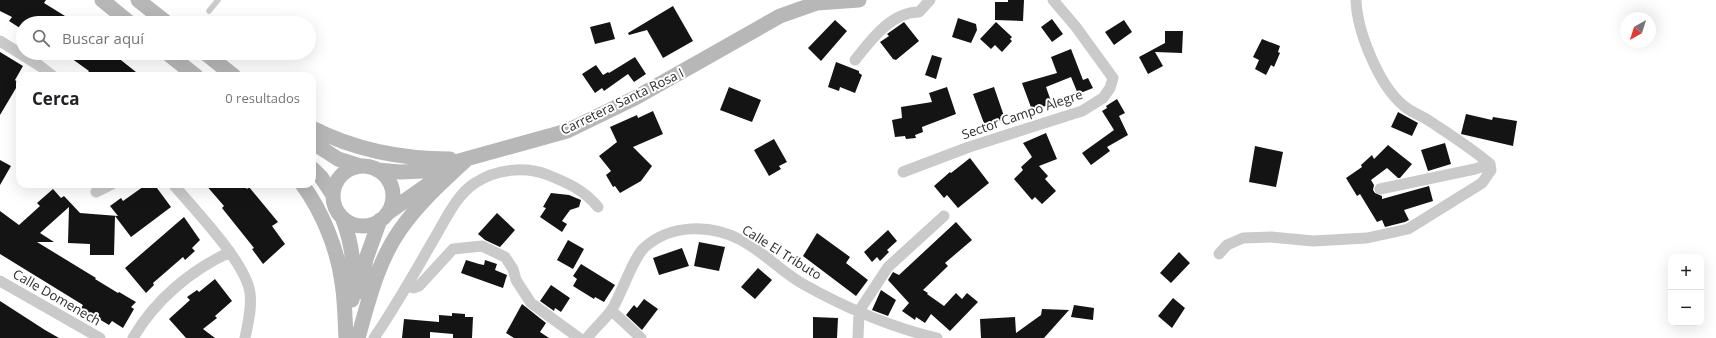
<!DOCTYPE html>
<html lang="es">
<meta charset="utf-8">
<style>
body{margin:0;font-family:"Open Sans",sans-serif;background:#f6f6f6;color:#202124}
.controls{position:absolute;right:12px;bottom:12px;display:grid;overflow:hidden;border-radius:8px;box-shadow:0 4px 16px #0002}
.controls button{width:36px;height:36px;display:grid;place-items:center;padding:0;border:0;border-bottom:1px solid #e0e0e0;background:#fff;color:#202124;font:20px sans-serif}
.compass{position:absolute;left:1620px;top:12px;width:36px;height:36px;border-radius:50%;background:#fff;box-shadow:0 4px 16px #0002;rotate:219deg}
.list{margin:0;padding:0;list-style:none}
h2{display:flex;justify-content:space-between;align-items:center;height:52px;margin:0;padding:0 16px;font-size:17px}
h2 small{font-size:13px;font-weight:400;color:#757577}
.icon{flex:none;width:22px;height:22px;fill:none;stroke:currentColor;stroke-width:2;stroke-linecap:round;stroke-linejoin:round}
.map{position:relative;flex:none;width:1716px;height:338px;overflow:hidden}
.search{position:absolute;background:#fff;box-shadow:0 4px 16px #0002;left:16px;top:16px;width:300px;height:44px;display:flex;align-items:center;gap:10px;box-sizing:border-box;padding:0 14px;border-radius:22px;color:#757577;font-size:15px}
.panel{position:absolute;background:#fff;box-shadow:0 4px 16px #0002;left:16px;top:72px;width:300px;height:116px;border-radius:12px}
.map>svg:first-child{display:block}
</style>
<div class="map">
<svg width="1716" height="338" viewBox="0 0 1716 338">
<rect width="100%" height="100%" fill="#fff"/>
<!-- building -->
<path fill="#141414" d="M0,0H46L44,3L65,16L61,23H23V30L9,21L12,17L0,11Z
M1008,0H1024L1023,21L995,20V2H1008Z
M673,6L693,41L663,58L647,30L629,35L628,33Z
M958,18L976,24L977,30L971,43L952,37Z
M1052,19L1063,34L1052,42L1041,27Z
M835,20L847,31L821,61L808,48Z
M1124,20L1132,32L1114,45L1105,32Z
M610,22L615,39L595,44L590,27Z
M904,22L919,41L896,60L893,59L880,42L889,36L887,34Z
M996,22L1012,37L1010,39L1012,41L1002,52L995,45L991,49L980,39Z
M1165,31H1183L1182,53L1155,52L1163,66L1148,74L1139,57L1165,43Z
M1262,39L1280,46L1278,52L1280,53L1274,67L1271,65L1266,75L1255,69L1259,60L1253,57Z
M1071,49L1083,80L1088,78L1093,88L1078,94L1071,77L1046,87L1052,104L1032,110L1022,83L1057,73L1051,57Z
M0,52L23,66L15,80L19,83L0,115Z
M64,53H112L141,76H85L89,71Z
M932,55L942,58L936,79L925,75Z
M635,57L646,74L634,82L628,74L604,91L602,88L595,93L582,74L596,65L603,75L608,72L609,73Z
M836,62L859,71V73L862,75L855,93L840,87L839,91L828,87Z
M729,87L761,100L752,122L720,110Z
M947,87L956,114L922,127L923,132L915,135L916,138L906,139L905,136L895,137L892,120L902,118L901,107L932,102L929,93Z
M994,87L1005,119L985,126L973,94Z
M1117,99L1125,113L1119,116L1128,135L1107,147L1110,151L1091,165L1082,153L1114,130L1102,111L1107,108L1106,106Z
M653,111L663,134L633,147L652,166L641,181L620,193L615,186L613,187L606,175L611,171L599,156L617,142L610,127L637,115L638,118Z
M1398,112L1418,123L1412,136L1391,127Z
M1466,114L1492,120L1493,117L1517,121L1513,146L1461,134Z
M1046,133L1057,159L1039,166L1048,176L1045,179L1056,191L1042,204L1035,197L1032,200L1014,179L1023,170L1021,167L1032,157L1023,143Z
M774,139L787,162L779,166L781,169L769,176L754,150Z
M1445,143L1451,164L1428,171L1421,150Z
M1388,145L1412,164L1400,178H1398L1387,168L1371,180L1374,185L1373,190L1375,193L1382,196V199L1429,186L1433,201L1404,210L1409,220L1405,222L1385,227L1382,220L1377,222L1360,194L1357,196L1346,178L1362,167L1361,165L1372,155L1374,159Z
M1255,146L1283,152L1276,187L1249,182Z
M970,158L989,183L958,208L947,195L944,198L934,186L950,172L951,173Z
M0,160L11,166L0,185Z
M147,184H154L171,207L131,237L115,216L114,255H90V244L68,243L69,207L40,233L54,242H37L96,278L95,279L118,293L119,292L136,302L131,307L134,309L123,328L112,321L109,325L99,319L81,308L83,305L0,254V211L19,225L40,206L37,203L53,189L61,198L64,196L80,213L118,216L110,206L121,198L123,201Z
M205,184H243L247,189L249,187L278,222L272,226L285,244L263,264L252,249L254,248L222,208L224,206Z
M551,193L569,195L581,200L579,207L570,210L562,221L567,224L562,232L540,217L546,208L543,207Z
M497,213L515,230L500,247L485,240L478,234Z
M184,217L200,240L192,248L195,251L185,260L183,257L153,283L154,285L146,293L125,268Z
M956,222L972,240L945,263L948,266L923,290L928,293L927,294L944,306L956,293L962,299L967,293L978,302L950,331L931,314L925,323L916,317L915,320L902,311L909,303L888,280L893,272L899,275Z
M888,230L897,241L887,250L889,252L880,261L877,257L872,262L864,252Z
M817,233L850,257L846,263L868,280L856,296L803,256Z
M568,240L584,249L573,269L557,260Z
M699,242L725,247L719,271L694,266Z
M682,248L689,266L659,275L653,258Z
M1179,252L1190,263L1171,283L1160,273Z
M466,260L479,264L484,265L485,260L497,264L495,270L507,275L503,288L461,273Z
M581,264L615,285L604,302L595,297L594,299L573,286L577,279L573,276Z
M758,268L772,280L755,299L741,287Z
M215,279L232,301L215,316L217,318L203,329L215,338H186L169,319L190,300L187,297L197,290L199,292Z
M551,285L570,298L561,312L555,308L554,311L540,301Z
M881,290L896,300L888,316L872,310Z
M1173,298L1185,308L1172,328L1158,316Z
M644,299L658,309L642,330L626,315L634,305L637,308Z
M0,301L45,330L59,338H0Z
M522,304L546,323L540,332L549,338H514L506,333Z
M1074,305L1094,308L1093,320L1071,317Z
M1042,309L1069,310L1044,338H981L980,319L1015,317L1016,333L1041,315Z
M452,313L465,314V317H473L472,338H453V334L430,332V338H402L404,319L439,322V315L452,316Z
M813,317L838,318L837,338H813Z"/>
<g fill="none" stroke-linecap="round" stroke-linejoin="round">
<!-- lane -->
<path stroke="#cacaca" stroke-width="5.5" d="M209,11L218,0"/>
<!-- street -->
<path stroke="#cacaca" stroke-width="11" d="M0,41L40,66L53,76
M855,60C871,40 891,12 919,12L930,0
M903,172L969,147L1082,111L1103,98L1110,88L1113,78L1076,27L1053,0
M173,184C193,208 246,262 250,293C252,308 248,323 245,338
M1380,189L1475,169L1490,164
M96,192L112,184
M1219,254L1227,245L1243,238L1271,237L1313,241L1367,238L1408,229L1482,183L1491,170L1490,164C1470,147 1449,134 1428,120C1420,115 1411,112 1404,106C1379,86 1357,31 1356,0
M0,281L100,338
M407,286L414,288L419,286L453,249L482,246L505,257L513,269L516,280L531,303L579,338
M611,310L641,338
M133,338C155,300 191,270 230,252
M374,338C396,306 415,272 434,239C445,221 456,195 475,183C496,169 525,166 548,175C568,183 584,190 598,207
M587,338C594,329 604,320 611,311C621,296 633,257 645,247C671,224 711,224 741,240C763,251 781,272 803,284C844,307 890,327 937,338
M858,338L859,311L888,267L944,216"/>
<!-- secondary -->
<path stroke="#b7b7b7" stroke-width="15" d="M102,0L130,23
M138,0L167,23
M167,53L196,76
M205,53L234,76
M312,128C355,150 402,159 450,159
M312,142L338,159L360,166
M333 196a30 30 0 1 1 60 0a30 30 0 1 1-60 0Z
M312,168L321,177L333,195
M377,170L400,172L423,171L567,131L635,98L780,16L817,3L859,0
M302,184C322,211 338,250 342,283C345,301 345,320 346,338
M389,212L443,174
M342,217C354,248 354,267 352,300
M360,292L366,259L380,220
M358,338C368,302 378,261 400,230C418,204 442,182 465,161"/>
</g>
<g text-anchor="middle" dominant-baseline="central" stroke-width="4" stroke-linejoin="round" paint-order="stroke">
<!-- street labels -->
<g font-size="13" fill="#2d2d2d" stroke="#fff">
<text transform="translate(622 101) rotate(-26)">Carretera Santa Rosa I</text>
<text transform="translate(1022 114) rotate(-19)">Sector Campo Alegre</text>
<text transform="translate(782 252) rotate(32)">Calle El Tributo</text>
<text transform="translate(57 297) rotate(30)">Calle Domenech</text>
</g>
</g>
</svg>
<div class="controls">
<button>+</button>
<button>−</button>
</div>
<svg class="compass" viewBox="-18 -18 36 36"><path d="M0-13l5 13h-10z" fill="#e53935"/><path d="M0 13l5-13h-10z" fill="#757577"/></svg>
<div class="search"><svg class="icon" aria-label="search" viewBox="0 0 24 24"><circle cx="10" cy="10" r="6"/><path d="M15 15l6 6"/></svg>Buscar aquí</div>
<section class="panel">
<h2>Cerca<small>0 resultados</small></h2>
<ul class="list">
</ul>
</section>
</div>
